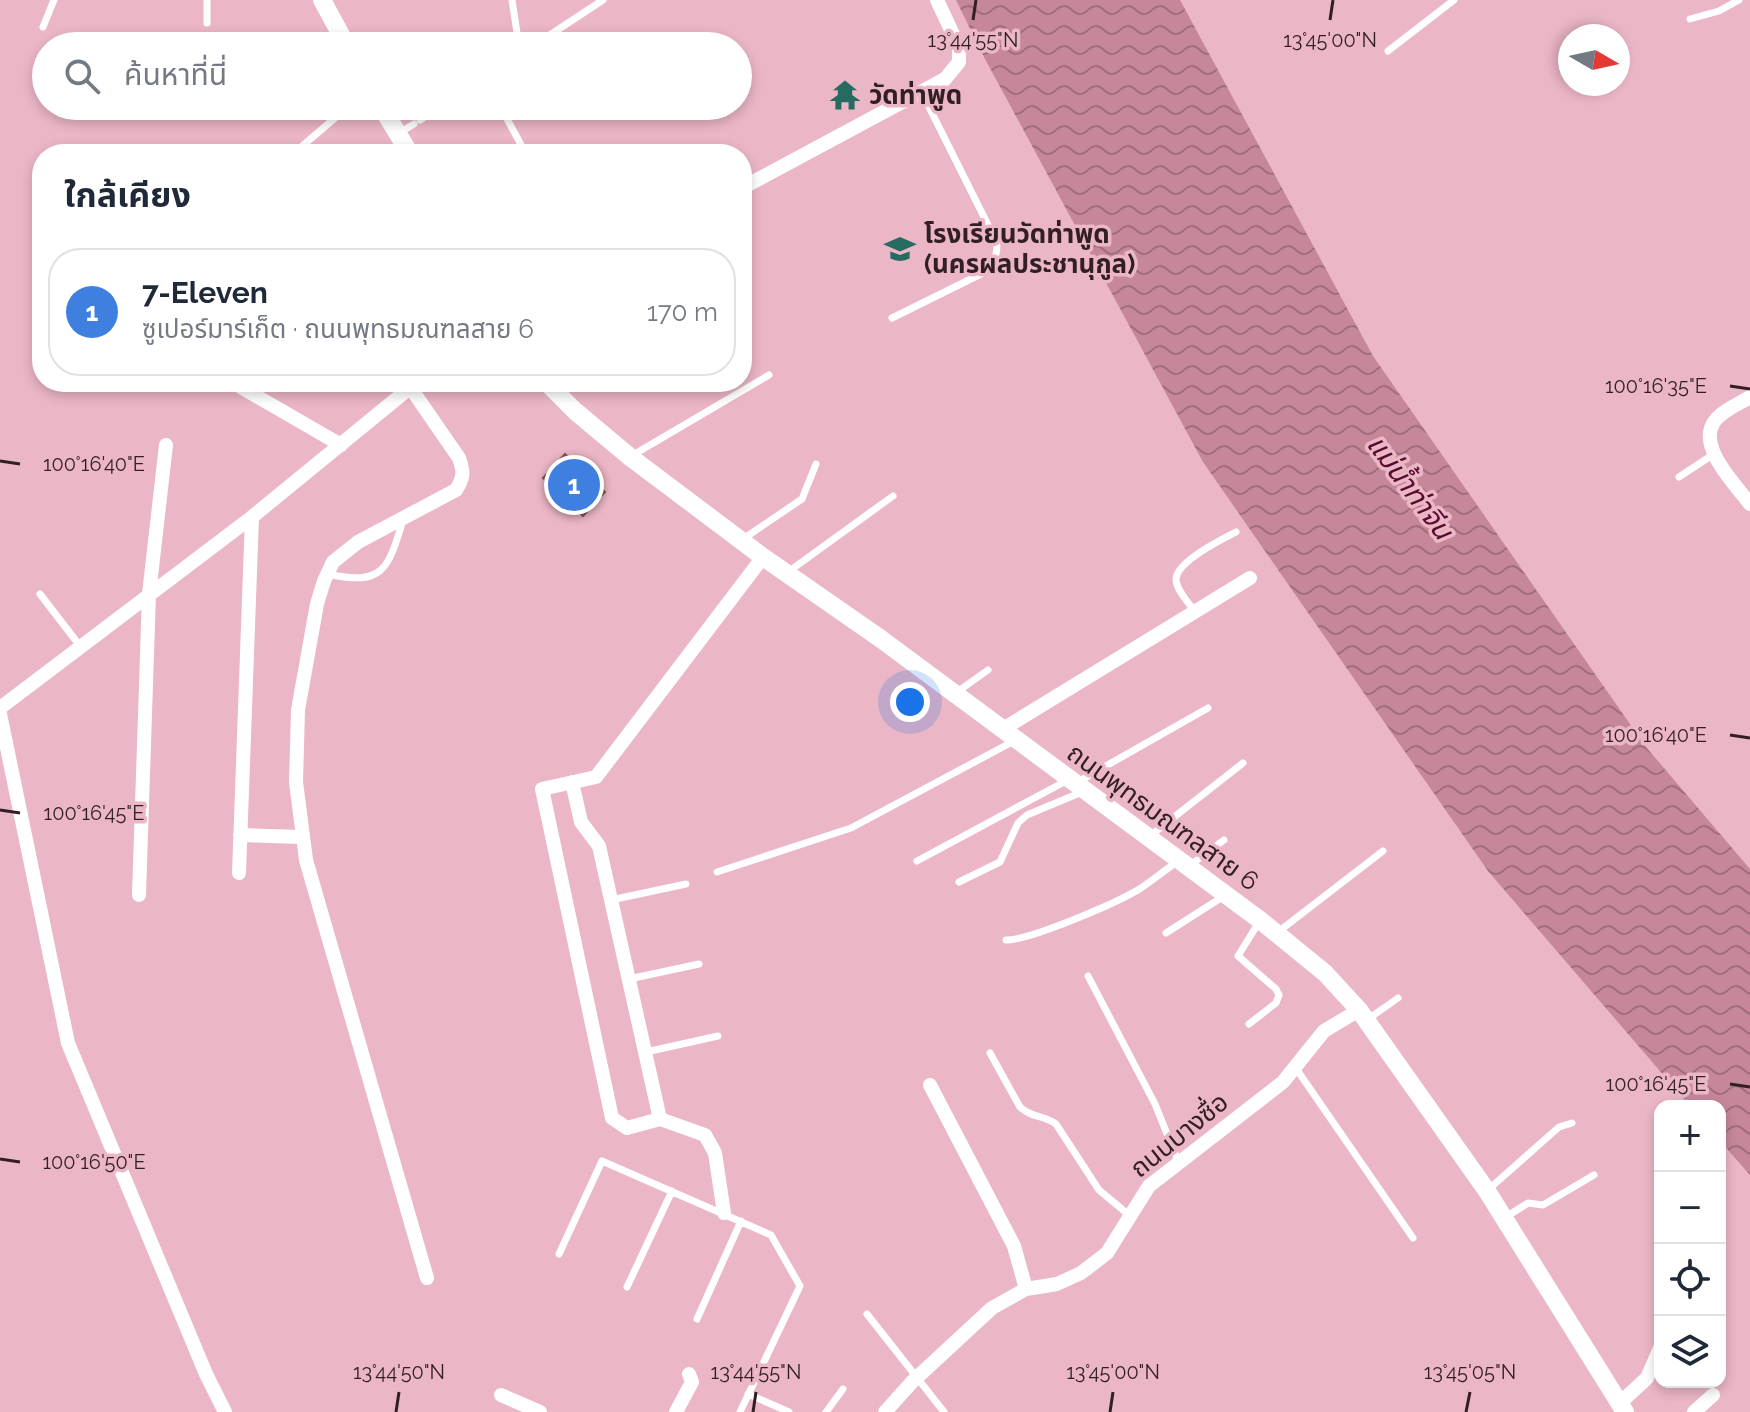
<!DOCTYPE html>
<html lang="th">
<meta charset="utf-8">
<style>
body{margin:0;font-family:Raleway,"Noto Sans Thai",sans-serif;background:#f2f2f3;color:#1f2937}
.controls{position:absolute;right:24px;bottom:24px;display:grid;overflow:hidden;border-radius:16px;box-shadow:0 4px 12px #0003}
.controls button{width:72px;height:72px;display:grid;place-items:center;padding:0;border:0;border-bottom:2px solid #e0e1e3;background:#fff;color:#1f2937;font:40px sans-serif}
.compass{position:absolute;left:1558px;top:24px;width:72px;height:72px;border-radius:50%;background:#fff;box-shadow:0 4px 12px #0003;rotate:99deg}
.you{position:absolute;left:910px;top:702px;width:28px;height:28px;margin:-20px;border:6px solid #fff;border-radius:50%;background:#1a73e8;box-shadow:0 0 0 12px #1a73e833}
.badge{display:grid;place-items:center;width:52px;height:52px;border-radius:50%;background:#0f766e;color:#fff;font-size:26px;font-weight:700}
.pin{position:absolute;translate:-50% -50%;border:4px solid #fff;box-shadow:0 2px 8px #0006}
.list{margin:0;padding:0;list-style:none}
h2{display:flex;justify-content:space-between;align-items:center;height:104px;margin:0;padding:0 32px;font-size:34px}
h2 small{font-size:26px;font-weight:400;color:#747a83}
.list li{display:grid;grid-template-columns:52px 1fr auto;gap:24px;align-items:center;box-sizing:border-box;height:128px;margin:0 16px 16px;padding:0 16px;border:2px solid #e0e1e3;border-radius:32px}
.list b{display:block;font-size:30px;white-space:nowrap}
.list p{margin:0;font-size:26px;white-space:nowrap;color:#747a83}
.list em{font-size:26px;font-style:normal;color:#747a83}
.icon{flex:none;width:44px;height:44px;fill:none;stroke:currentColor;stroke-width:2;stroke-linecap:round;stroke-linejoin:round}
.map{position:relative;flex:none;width:1750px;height:1412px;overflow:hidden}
.search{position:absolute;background:#fff;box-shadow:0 4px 12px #0003;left:32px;top:32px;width:720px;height:88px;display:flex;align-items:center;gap:20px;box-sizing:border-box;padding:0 28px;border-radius:44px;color:#747a83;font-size:30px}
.panel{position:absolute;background:#fff;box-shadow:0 4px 12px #0003;left:32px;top:144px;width:720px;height:248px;border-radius:32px}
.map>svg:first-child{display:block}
</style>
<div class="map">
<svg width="1750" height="1412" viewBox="0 0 1750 1412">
<defs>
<pattern id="water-waves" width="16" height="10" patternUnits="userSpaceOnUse" patternTransform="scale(2)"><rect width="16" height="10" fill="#c6879a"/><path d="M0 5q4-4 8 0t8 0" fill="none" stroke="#a16e7d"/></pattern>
<pattern id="building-hatch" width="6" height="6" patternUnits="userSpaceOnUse" patternTransform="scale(2)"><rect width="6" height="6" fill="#d39d9c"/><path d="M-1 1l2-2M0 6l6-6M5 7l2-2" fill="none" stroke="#ac7f7f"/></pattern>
</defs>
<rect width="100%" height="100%" fill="#ebb6c5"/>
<!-- water -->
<path fill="url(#water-waves)" d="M956,0H1180L1373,356L1646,747L1750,869V1175L1720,1141V1106H1690L1488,871L1203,462L985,59Z"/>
<!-- building -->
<path fill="url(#building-hatch)" stroke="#865656" stroke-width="2" d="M565,454L605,492L583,516L543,478Z"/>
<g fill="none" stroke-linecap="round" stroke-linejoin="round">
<!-- service -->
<path stroke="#fff" stroke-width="7" d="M512,0L519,46
M1690,19L1719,11L1739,0
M207,23V0
M43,27L54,0
M533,46L603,0
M1388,51L1454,0
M500,106L526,154
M420,120L442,106
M399,133L414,124
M293,154L349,106
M892,318L981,274C994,265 997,258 997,243L922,93
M633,455L769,375
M1679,477L1714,454
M743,539L802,499L816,464
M788,572L893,496
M328,574C383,586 388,570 403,520
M40,594L80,646
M1195,612C1189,603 1176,590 1176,579C1177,561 1221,540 1236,532
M957,692L988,670
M1076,783L1208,708
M1150,836L1243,763
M917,861L1066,781
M1189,866L1224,840
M717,872L851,828L1014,741
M959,882L1000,862L1018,823L1027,815L1082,792
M611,900L686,884
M1278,932L1383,851
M1166,933L1224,896
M1006,940C1031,940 1119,902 1141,888C1153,880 1165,870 1177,862
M1088,976L1155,1104L1178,1161
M629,979L699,964
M1368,1019L1398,998
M1249,1024L1276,1003L1279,995L1276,989L1238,956L1259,922
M646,1052L718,1036
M990,1053L1020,1107C1031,1118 1044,1115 1056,1124L1099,1190L1129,1215
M1295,1067L1413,1238
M1489,1189L1559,1127L1572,1123
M1506,1217L1528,1203L1543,1205L1594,1175
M559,1254L602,1161L771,1235L800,1286L740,1412
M627,1287L672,1191
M867,1314L944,1412
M697,1319L741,1221
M748,1394L789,1412
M826,1412L843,1389"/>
<!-- minor -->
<path stroke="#fff" stroke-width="14" d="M742,188L945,79L959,62V47L937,0
M232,382L341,445
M410,387L459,458C464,472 464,477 456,490L358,542L333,562L324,581L317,604L298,710L296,782L306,860L427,1278
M1750,397C1739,404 1721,411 1714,422C1697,447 1736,485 1750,504
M0,708L252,517L417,382
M0,714L68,1043L206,1374L225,1412
M1003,729L1250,578
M572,782L581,822L599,846L660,1119
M240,835L301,837
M239,873L252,517
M139,895L149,594L166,445
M930,1085L1014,1246L1026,1289
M724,1213L715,1153L705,1135L660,1119L627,1128L612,1118L542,789L596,777L763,557
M501,1395L540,1412
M1620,1403L1647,1378L1660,1348
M676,1412L692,1382L689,1374
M885,1412L912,1382L992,1308L1026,1289L1057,1284L1081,1273L1107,1253L1149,1186L1283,1082L1324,1031L1359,1010
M1694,1412L1713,1395"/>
<!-- secondary -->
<path stroke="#fff" stroke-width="18" d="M322,0L347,46
M381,106L410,154
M546,382L575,411L630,457L763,557L881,639L1260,920L1325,973L1359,1010L1487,1191L1625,1412"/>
</g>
<!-- ticks -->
<path fill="none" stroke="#321f25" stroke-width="3" d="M973,20L976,0M1330,20L1333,0M1730,386L1750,389M0,461L20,464M1730,735L1750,738M0,810L20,813M1730,1084L1750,1087M0,1159L20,1162M396,1412L399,1392M753,1412L756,1392M1110,1412L1113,1392M1466,1412L1470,1392"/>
<!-- icons -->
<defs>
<g id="temple-bare" transform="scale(2.4)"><path d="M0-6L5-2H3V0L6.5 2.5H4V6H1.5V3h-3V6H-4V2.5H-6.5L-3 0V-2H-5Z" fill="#256b5f" stroke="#ebb6c5" stroke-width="2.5" paint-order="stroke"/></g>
<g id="school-bare" transform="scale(2.4)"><path d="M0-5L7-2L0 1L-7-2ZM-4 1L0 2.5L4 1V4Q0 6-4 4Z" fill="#256b5f" stroke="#ebb6c5" stroke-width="2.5" paint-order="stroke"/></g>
</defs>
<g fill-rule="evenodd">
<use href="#temple-bare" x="845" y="95"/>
<use href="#school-bare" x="900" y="249"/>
</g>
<g text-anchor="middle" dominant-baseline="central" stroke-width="7" stroke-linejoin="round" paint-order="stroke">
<!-- poi labels -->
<g font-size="26" font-weight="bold" fill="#321f25" stroke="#ebb6c5" text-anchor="start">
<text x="869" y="95">วัดท่าพูด</text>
<text x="924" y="234">โรงเรียนวัดท่าพูด<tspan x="924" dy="30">(นครผลประชานุกูล)</tspan></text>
</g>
<!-- street labels -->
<g font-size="26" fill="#321f25" stroke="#ebb6c5">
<text transform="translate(1163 817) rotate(36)">ถนนพุทธมณฑลสาย 6</text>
<text transform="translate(1179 1135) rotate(-39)">ถนนบางซื่อ</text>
</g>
<!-- water labels -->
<g font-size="28" font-style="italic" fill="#570b2d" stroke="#ebb6c5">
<text transform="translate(1410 487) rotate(53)">แม่น้ำท่าจีน</text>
</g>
</g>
<g font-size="20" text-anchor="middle" fill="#321f25" stroke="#ebb6c5" stroke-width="7" stroke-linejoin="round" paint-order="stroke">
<text x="973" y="47">13°44'55"N</text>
<text x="1330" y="47">13°45'00"N</text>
<text x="1656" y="393">100°16'35"E</text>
<text x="94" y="471">100°16'40"E</text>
<text x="1656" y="742">100°16'40"E</text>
<text x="94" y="820">100°16'45"E</text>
<text x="1656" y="1091">100°16'45"E</text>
<text x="94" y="1169">100°16'50"E</text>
<text x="399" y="1379">13°44'50"N</text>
<text x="756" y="1379">13°44'55"N</text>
<text x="1113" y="1379">13°45'00"N</text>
<text x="1470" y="1379">13°45'05"N</text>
</g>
</svg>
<div class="controls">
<button>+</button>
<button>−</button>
<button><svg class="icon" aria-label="locate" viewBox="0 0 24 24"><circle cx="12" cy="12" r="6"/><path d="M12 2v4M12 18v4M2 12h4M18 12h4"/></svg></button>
<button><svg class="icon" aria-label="layers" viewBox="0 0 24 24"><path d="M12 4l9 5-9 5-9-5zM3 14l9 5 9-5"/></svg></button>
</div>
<svg class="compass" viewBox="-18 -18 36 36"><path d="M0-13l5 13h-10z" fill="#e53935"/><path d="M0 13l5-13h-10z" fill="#747a83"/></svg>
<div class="you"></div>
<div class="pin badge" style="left:574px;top:485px;background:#3f7fe0">1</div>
<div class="search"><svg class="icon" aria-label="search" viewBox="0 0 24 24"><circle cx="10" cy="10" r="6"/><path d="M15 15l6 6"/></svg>ค้นหาที่นี่</div>
<section class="panel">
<h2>ใกล้เคียง<small></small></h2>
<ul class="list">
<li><span class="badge" style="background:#3f7fe0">1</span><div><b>7-Eleven</b><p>ซูเปอร์มาร์เก็ต · ถนนพุทธมณฑลสาย 6</p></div><em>170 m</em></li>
</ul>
</section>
</div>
